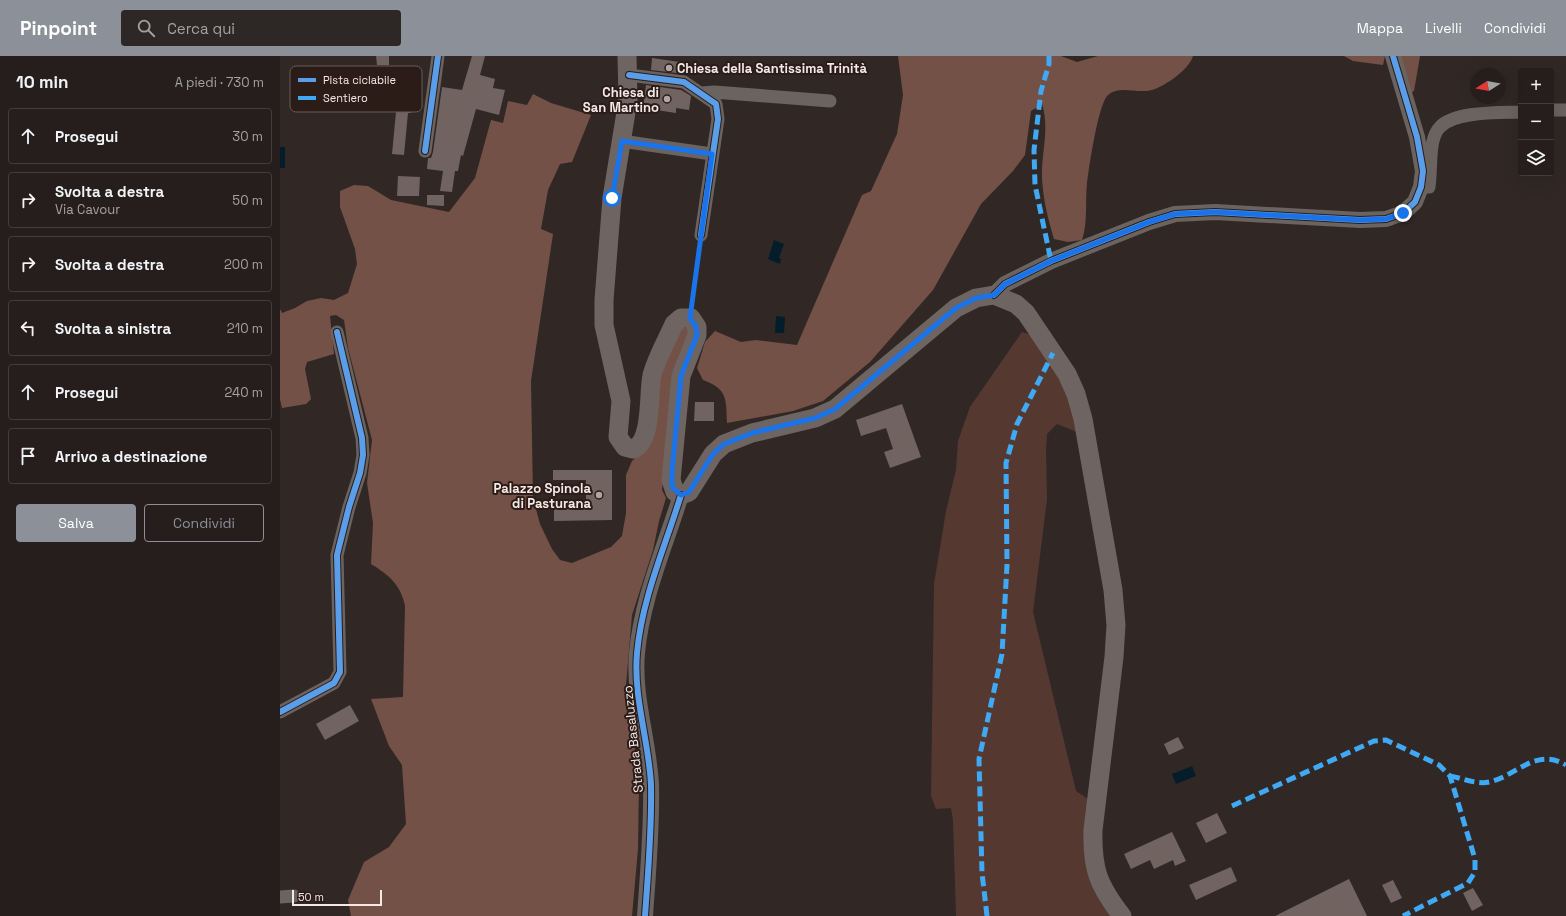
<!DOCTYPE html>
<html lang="it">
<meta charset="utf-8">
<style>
body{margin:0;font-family:"Space Grotesk",sans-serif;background:#2d2725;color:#f1f3f6}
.controls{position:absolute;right:12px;top:12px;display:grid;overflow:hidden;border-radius:4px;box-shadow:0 4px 16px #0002}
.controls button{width:36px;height:36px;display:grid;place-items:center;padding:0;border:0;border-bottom:1px solid #423c3b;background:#251e1c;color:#f1f3f6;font:20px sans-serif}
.compass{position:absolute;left:1190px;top:12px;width:36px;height:36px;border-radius:50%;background:#251e1c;box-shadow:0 4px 16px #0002;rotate:259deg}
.scale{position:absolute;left:12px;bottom:10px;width:90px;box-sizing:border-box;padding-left:4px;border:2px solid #f4e9e5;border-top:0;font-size:11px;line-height:14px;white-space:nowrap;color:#f4e9e5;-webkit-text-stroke:3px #2c1c17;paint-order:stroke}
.stop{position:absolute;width:12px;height:12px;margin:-9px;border:3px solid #1a73e8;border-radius:50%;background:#fff}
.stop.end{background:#1a73e8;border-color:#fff;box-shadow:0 1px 4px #0008}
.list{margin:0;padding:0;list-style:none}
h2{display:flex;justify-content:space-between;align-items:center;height:52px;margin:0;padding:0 16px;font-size:17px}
h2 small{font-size:13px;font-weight:400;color:#a3a2a3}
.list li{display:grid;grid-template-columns:26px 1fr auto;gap:12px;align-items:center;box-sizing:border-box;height:56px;margin:0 8px 8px;padding:0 8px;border:1px solid #423c3b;border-radius:4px}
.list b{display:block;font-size:15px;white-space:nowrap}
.list p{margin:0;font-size:13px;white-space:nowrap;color:#a3a2a3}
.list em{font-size:13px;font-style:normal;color:#a3a2a3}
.actions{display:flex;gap:8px;padding:12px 16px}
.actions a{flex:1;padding:9px 0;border:1px solid #8c9099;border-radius:4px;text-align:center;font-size:14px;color:#8c9099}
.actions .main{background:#8c9099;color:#fff}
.icon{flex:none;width:22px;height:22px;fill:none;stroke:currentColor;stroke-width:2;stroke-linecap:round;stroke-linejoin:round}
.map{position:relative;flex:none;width:1286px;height:860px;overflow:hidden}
header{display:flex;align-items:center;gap:24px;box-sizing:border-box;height:56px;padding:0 20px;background:#8c9099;color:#fff}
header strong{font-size:19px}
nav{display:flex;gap:22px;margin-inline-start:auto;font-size:14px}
.search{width:280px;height:36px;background:#2d2725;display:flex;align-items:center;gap:10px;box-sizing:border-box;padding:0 14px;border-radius:4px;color:#a3a2a3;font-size:15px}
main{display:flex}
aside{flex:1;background:#251e1c}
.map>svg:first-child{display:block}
</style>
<header>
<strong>Pinpoint</strong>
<div class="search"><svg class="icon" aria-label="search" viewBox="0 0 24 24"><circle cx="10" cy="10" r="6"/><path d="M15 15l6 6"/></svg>Cerca qui</div>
<nav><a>Mappa</a><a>Livelli</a><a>Condividi</a></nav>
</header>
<main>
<aside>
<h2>10 min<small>A piedi · 730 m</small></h2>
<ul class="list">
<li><svg class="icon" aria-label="ahead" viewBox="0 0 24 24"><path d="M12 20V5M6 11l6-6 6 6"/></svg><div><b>Prosegui</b></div><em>30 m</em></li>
<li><svg class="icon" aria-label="right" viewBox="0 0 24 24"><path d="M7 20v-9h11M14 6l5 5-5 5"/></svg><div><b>Svolta a destra</b><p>Via Cavour</p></div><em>50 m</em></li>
<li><svg class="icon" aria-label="right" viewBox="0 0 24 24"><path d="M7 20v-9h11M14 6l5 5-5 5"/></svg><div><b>Svolta a destra</b></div><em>200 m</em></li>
<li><svg class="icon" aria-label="left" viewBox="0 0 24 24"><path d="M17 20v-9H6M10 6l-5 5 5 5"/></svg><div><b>Svolta a sinistra</b></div><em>210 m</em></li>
<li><svg class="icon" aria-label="ahead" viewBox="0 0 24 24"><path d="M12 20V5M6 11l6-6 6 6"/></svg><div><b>Prosegui</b></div><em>240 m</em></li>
<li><svg class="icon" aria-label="arrive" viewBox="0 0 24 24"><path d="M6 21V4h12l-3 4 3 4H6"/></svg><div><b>Arrivo a destinazione</b></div></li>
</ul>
<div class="actions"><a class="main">Salva</a><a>Condividi</a></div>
</aside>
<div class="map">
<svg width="1286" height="860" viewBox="0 0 1286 860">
<rect width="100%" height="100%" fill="#312826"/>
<!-- green -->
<path fill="#553931" d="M742,276L752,279L781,326L791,350L797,376L777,368L767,378L766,393L767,443L753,556L796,735L808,743L832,860H676L673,764L671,752L656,753L651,740L654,528L666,455L676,414L678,385L690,351Z"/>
<!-- forest -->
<path fill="#745146" d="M618,0H781L797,6L818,0H913C910,13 880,35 866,35C854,36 838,30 828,39C818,48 809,112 807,127C805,147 808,166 802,184L788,186L774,183C768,163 763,143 762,122C761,98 770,72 762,48L751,55L745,99L733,115L701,148L653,234L590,306L543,345L513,355L447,367C446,343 448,333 423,324L417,312L425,286L435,275L461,286L476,284L517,289L582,139L591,135L617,78L623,39Z
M1064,0H1105L1103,9L1073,5Z
M1117,0H1140L1134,35L1130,37Z
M253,38L271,47L311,59L292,106L280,108L268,134L261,173L273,178L251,325L253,442L260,468L272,493L280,504L292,507L331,491L342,480L346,457V419L352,405L366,392L385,301L403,271L408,272L410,276L390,355L382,434L386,442L379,465L373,494L352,559L346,629L359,724L358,793L352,860H71L68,844L84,806L109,791L126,768L122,709L109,690L91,643L123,641L125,550C121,529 109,519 91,508L93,467L87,427L92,384L68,292L64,264L56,259L50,260L54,298L27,306L25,313L31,343L26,348L2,352L0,343V253L2,257L15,252L27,245L41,242L54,244L68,237L77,208L75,193L60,151V135L74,129L88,130L111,144L169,156L195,122L211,64L223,67L228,45L247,49Z"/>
<!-- water -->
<path fill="#041d2b" d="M0,91H5V112H0Z
M494,184L504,188L499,202L501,203L500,208L488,203Z
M496,260L505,261L504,277H495Z
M912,710L916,720L896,728L892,718Z"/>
<!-- building -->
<path fill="#706360" d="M96,0H109V9H97Z
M192,0H205L200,19L215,23L213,32L225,34L219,59L196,53L183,100L181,99L178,115H175L172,136L160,135L163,115L147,113L148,102H151L153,96L162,31L182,34Z
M372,2L407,7L406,18L371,14Z
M118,14L136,17L131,57H128L124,99L112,98L116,56L114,55L115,39H98V29H116Z
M366,29L401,34L411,40L409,54L396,52V57L363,52Z
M118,120L140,121L139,140H117Z
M147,139H164V150L147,149Z
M415,346H434V365H414Z
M622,348L641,401L610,412L604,396L613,393L606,372L581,380L576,364Z
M273,414H332V464L274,465V453H306V424H273Z
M70,649L79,665L45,684L36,668Z
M898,681L904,692L889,699L884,688Z
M937,757L947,777L926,787L916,767Z
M892,776L906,805L895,810L893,804L874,813L870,804L851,813L844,798Z
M951,811L957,825L916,844L909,829Z
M1069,823L1087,860H995Z
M1113,824L1122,842L1111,847L1102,829Z
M1193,832L1203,849L1192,855L1183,837Z"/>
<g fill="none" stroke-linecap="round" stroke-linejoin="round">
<!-- path -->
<path stroke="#685f5d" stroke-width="2" stroke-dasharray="1 3" stroke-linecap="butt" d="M412,247L420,191"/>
<!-- minor -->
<path stroke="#6a6360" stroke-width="13" d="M349,19L404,26L436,48L438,63L421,179
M422,37L434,36L550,45
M1271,54H1286
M341,85L432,98
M145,95L158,0
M1141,131H1149C1151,118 1150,95 1153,85C1154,81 1157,74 1160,71C1175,55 1220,57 1241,56
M0,656L54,627L60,616L57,499L69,451L80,417L83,399L82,382L57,276
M0,841L14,840"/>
<!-- tertiary -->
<path stroke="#6a6360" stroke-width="16" d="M714,239L725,228L771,205L869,166L895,158L935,156L1080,164L1106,163L1123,157L1135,146L1141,131L1143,115L1137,81L1113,0
M365,860C368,817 372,773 371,729C369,685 353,641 357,597C362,542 385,491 401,439"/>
<!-- secondary -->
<path stroke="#6e6462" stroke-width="19" d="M347,0L348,44L332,142L324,244V269L341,345L338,381L345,391L353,393C373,386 368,337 372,319C377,301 387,284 394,268L401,262H411L417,271V279L401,320L391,424L395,436L401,439L409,436L433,398L444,388L472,377L535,362L555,353L676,252L696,242L714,239L736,248L746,257L787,318L796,338L803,363L833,534L836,569L834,601L813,774C812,813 818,829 842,860"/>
<!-- quiet -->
<path stroke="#3fa9f5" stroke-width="5" stroke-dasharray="10 5" stroke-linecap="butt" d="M769,0V8L761,35L754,94L755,129L771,205
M1170,720C1182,722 1197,729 1209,726C1237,720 1255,691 1286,709
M952,750L1094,685L1106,684L1159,709L1170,720L1195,803V816L1188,827L1123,860
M707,860L702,817L699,703L722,598L727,509L726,407L737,368L773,297"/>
<!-- cycleway casing -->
<g stroke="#2c1c17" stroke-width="8">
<path id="cycleway" d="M349,19L404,26L436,48L438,63L421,179
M145,95L158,0
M714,239L725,228L771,205L869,166L895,158L935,156L1080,164L1106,163L1123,157L1135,146L1141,131L1143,115L1137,81L1113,0
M0,656L54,627L60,616L57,499L69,451L80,417L83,399L82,382L57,276
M365,860C368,817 372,773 371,729C369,685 353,641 357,597C362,542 385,491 401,439"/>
</g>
<!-- cycleway -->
<use href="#cycleway" stroke="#5a9eea" stroke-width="6"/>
</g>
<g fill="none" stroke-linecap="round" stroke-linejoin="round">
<!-- route -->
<path stroke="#1a73e8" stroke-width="5" d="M332,142L342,85L432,98L410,262L416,271L417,279L401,320L392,416V431L401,439L409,436L433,398L444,388L472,377L535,362L555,353L676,252L696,242L714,239L725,228L771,205L869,166L895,158L935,156L1080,164L1106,163L1123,157"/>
</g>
<!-- markers -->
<g fill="#b0a5a2" stroke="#2c1c17" stroke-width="1.5">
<circle cx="389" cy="12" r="4"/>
<circle cx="387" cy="43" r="4"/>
<circle cx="319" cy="439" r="4"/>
</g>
<g text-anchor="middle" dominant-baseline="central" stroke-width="4" stroke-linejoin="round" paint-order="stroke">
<!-- poi labels -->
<g font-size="13" font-weight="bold" fill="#f4e9e5" stroke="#2c1c17" text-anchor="end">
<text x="397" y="12" text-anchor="start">Chiesa della Santissima Trinità</text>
<text x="379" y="36">Chiesa di<tspan x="379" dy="15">San Martino</tspan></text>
<text x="311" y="432">Palazzo Spinola<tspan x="311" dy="15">di Pasturana</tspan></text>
</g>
<!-- street labels -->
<g font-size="13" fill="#f4e9e5" stroke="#2c1c17">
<text transform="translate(353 683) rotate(-96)">Strada Basaluzzo</text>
</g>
</g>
<!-- legend -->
<rect x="10" y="10" width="132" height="46" rx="6" fill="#2c1c17" stroke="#685a55" stroke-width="1"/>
<rect x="18" y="22" width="18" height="4" fill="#5a9eea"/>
<rect x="18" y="40" width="18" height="4" fill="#3fa9f5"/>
<g font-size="11" fill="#f4e9e5">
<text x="43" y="28">Pista ciclabile</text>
<text x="43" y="46">Sentiero</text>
</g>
</svg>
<div class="controls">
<button>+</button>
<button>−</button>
<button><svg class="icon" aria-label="layers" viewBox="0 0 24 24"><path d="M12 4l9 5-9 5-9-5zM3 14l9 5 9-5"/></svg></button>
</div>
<svg class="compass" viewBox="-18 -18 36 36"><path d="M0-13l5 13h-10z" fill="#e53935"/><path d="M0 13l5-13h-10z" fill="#a3a2a3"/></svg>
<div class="scale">50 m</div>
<div class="stop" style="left:332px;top:142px"></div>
<div class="stop end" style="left:1123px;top:157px"></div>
</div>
</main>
